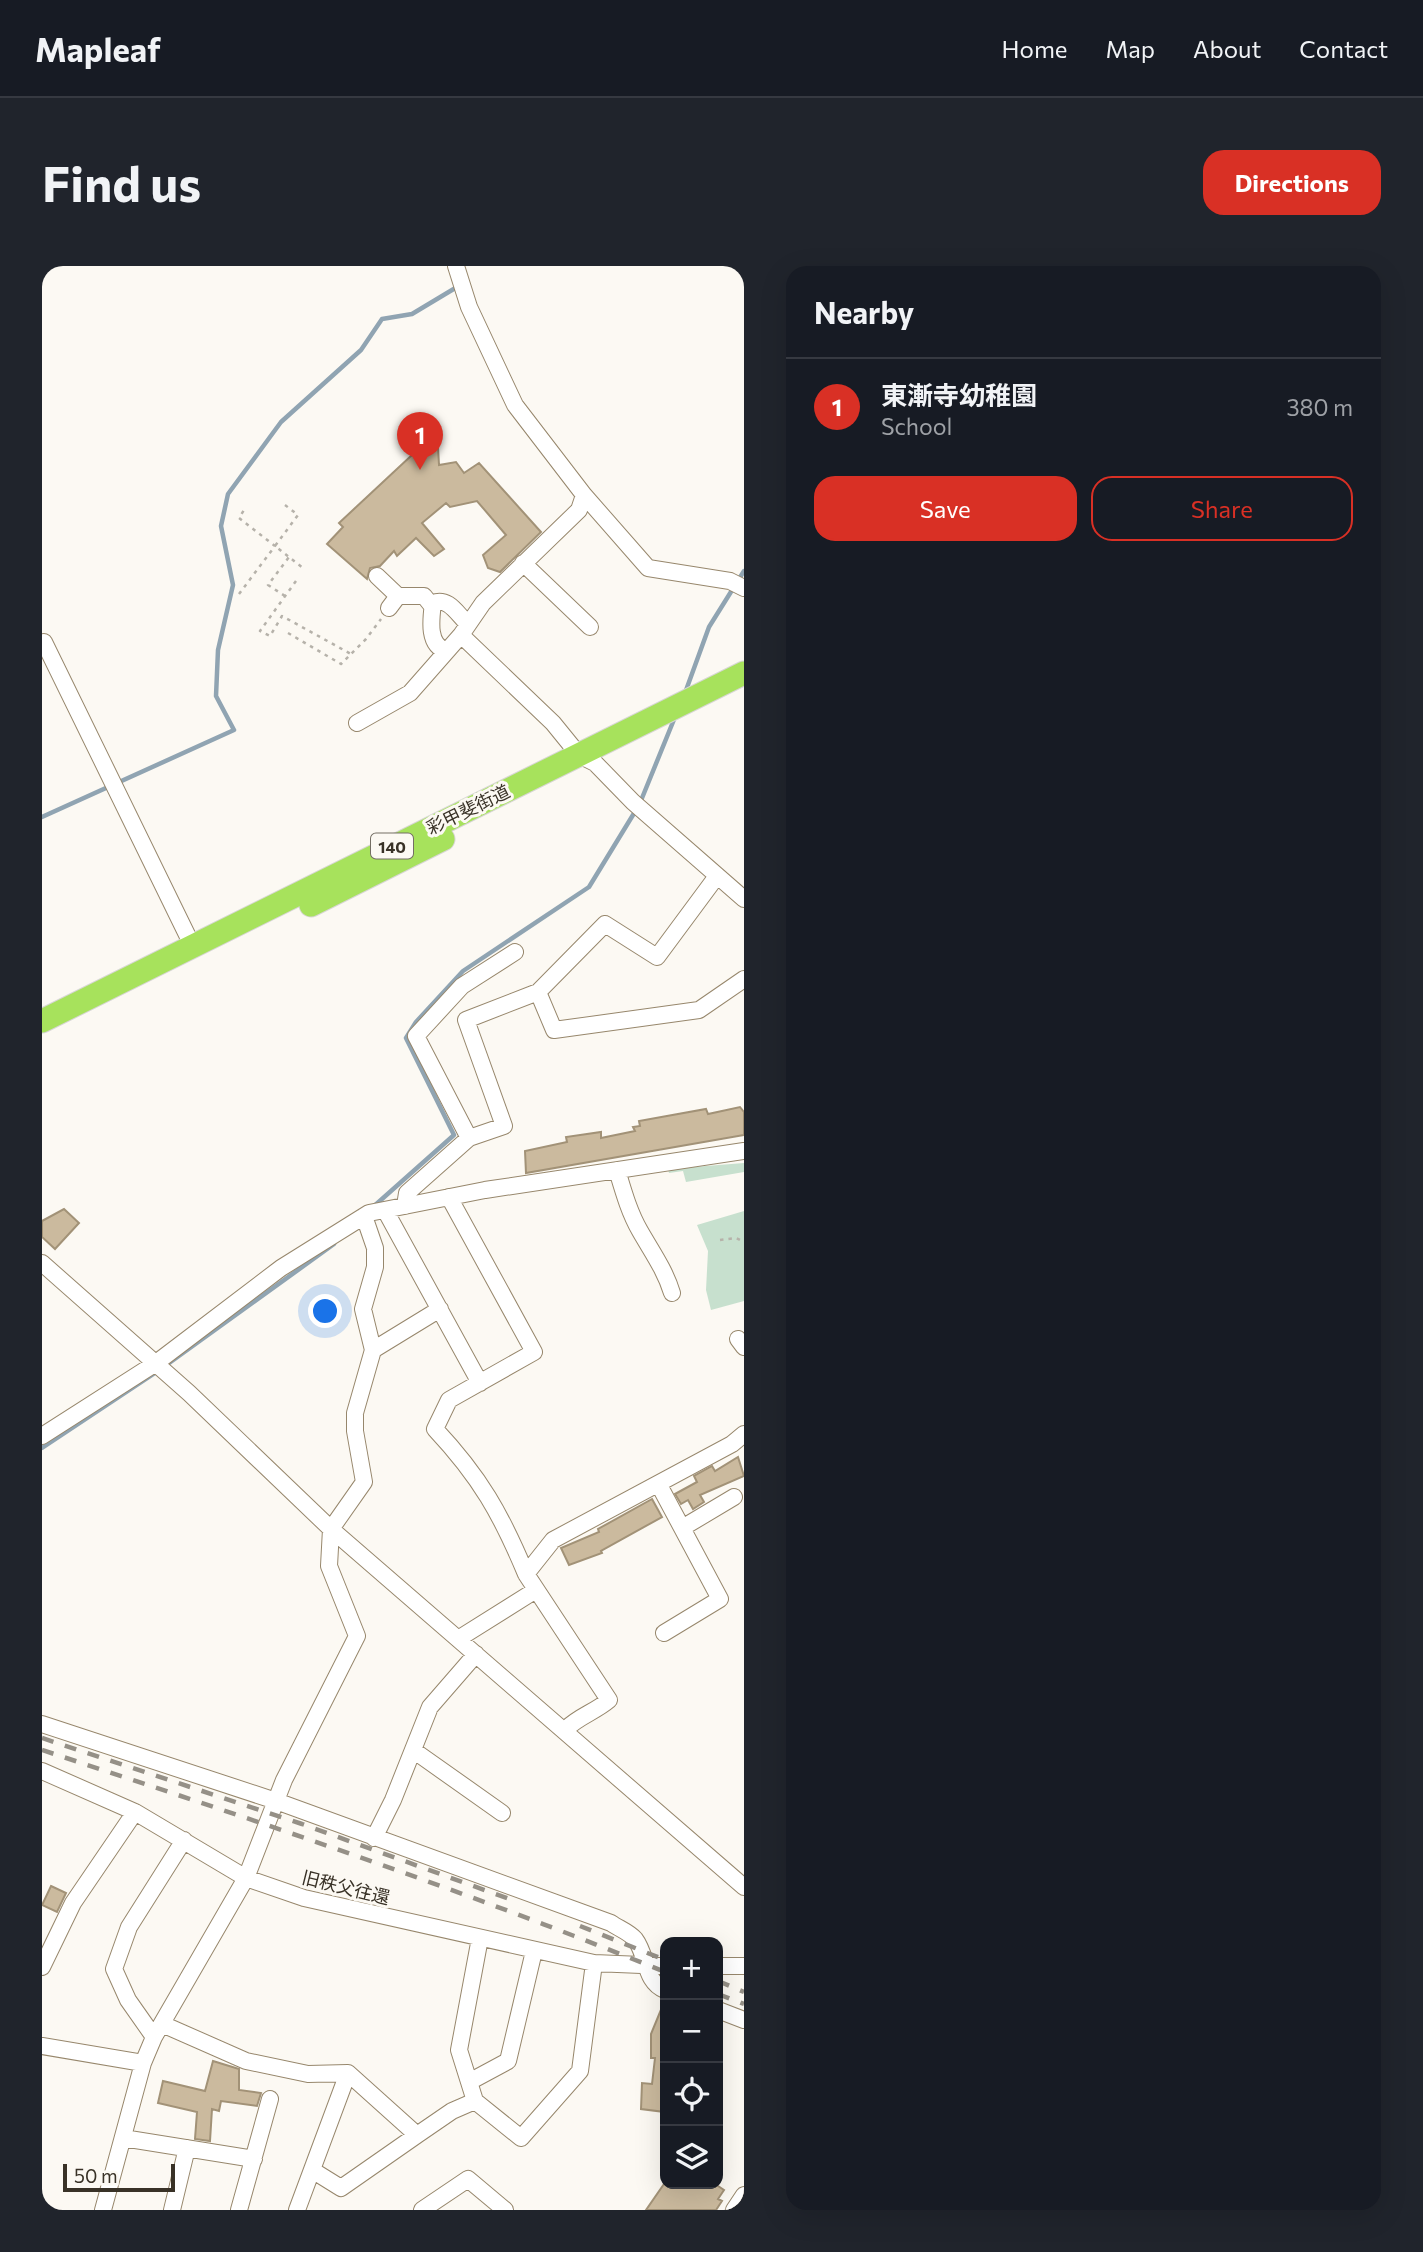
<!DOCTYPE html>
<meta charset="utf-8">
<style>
body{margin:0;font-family:Commissioner,"Noto Sans JP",sans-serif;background:#20242c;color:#f1f3f6}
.controls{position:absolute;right:21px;bottom:21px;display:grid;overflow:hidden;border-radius:14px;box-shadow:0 7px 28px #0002}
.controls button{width:63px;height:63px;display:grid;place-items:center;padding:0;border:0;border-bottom:2px solid #363941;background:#171b24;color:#f1f3f6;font:35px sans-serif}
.scale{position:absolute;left:21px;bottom:18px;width:112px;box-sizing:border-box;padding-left:7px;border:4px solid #393227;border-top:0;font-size:19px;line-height:24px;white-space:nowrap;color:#393227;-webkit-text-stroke:5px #fcf9f3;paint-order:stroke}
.you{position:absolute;left:284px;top:1046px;width:24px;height:24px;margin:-18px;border:5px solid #fff;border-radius:50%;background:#1a73e8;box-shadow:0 0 0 10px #1a73e833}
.badge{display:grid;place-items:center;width:46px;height:46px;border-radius:50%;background:#d93025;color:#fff;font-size:23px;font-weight:700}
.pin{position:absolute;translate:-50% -58px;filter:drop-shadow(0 2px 4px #0008)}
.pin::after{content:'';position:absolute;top:37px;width:24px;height:21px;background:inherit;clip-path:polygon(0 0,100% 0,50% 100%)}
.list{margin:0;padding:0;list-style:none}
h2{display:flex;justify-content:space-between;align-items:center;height:91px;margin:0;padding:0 28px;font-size:30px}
h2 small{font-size:23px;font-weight:400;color:#9ea1a6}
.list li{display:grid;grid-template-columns:46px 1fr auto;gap:21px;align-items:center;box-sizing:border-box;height:98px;padding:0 28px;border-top:2px solid #363941}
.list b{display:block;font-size:26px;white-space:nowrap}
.list p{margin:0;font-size:23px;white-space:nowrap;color:#9ea1a6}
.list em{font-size:23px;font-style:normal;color:#9ea1a6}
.actions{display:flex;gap:14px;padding:21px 28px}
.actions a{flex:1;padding:16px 0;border:2px solid #d93025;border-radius:21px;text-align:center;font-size:24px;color:#d93025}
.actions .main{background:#d93025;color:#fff}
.icon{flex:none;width:38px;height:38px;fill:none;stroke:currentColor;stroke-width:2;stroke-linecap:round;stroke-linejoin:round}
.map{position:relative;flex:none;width:702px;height:1944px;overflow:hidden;border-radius:21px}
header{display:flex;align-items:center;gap:42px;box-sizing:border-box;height:98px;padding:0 35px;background:#171b24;border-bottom:2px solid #363941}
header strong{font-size:33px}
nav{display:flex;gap:38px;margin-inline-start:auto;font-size:24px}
.intro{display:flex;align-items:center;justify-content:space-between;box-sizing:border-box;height:168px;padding:0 42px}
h1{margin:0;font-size:49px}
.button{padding:18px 32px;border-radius:21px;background:#d93025;color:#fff;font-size:24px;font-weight:700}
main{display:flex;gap:42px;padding:0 42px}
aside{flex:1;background:#171b24;border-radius:21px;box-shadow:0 7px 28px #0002}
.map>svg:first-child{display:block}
</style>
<header>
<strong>Mapleaf</strong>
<nav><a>Home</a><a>Map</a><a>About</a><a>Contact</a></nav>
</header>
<div class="intro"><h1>Find us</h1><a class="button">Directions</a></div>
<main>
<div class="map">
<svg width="702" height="1944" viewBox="0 0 702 1944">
<rect width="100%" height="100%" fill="#fcf9f3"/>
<!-- green -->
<path fill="#c7e0ce" d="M702,897V906L644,916L641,905L627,907L626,903Z
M702,945V1035L669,1044L664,1024L666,985L655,959Z"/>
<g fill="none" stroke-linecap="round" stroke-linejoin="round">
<!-- stream -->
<path stroke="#90a4b2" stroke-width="4.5" d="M643,427L667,361L702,305
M598,537L633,451
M0,551L192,464L174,430L176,384L191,319L179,260L186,228L239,156L319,84L340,53L370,48L415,21
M331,941L412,869L364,772L374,756L421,705L547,621L594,544
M123,1100L292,978
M0,1182L116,1105"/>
</g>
<!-- building -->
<path fill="#cbba9e" stroke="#a29277" stroke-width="2" d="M385,175L396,181L397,199L414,196L422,207L437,197L499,266L458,306L446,302L441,289L464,269L435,235L408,241L404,237L380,257L402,283L392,290L374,272L355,290L352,285L338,300L328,302L325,313L285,278L301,261L297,257Z
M698,841L702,846V869L484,907L483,885L525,876L524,871L559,866V872L593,865L591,861L598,860L597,855L664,843L666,848Z
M22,943L37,957L13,983L0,971V955Z
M696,1191L702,1210L658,1229L662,1236L651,1243L646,1234L639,1238L633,1228L655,1216L652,1210L670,1200L673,1205Z
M610,1233L620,1251L559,1285L560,1287L527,1299L519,1282L557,1266L556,1263Z
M9,1620L24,1627L15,1646L0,1639Z
M623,1734V1846L599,1843L600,1817L610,1818L613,1792H609V1768Z
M171,1795L197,1803V1824L219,1827L215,1840L179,1835L177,1845L170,1843L168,1875L153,1873L155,1846L116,1837L121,1815L163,1825Z
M622,1918H673L682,1924L676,1933L680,1935L674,1944H604Z"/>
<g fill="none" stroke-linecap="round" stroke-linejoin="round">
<!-- minor casing -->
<g stroke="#97876c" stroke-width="18">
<path id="minor" d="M414,0L427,41L473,139L542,229L537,244L441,337L419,369L511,457L537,489L553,497L591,536L702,633
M542,229L606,302L688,315L702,322
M481,297L548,361
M335,310L356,330
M347,342L356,330H382L390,340
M2,376L151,681
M405,385C385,380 389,353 391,337C407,331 415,348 426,358
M315,457L368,427L419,369
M496,726L512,764L657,744L702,713
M427,872L374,770L420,720L473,686
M575,904C581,924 587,946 598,965C610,986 623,1004 630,1027
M407,931L492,1086L407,1134L393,1163C438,1211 459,1248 484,1308
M363,940L365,927L427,872L462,860L424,754L496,726L563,658L615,691L675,610
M343,944L438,1117
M322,950L333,982V1001L321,1043L331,1084L398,1043
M0,997L147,1127L289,1263L702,1621
M696,1073L702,1081
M0,1170L114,1097L239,1002L327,947L443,924L702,885
M617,1219L678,1333L622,1367
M640,1262L692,1231
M416,1373L494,1324
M0,1458L234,1535L569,1657C576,1662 587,1666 593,1673C606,1690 602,1716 623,1724
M524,1463C537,1450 553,1446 567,1434L484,1308L511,1274L690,1178L702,1168
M371,1484L460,1547
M0,1505L93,1546L204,1612L262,1632L552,1697L623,1700
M332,1572L351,1534L388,1441L434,1388
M676,1700H702
M0,1701L31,1637L93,1546
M676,1744L702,1754
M120,1758L204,1795L266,1808L306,1807L375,1869L410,1845L433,1835L417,1784L438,1672
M112,1771L86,1734L72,1703L87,1661L142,1574
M0,1780L101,1797
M427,1816L466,1795L492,1685
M433,1835L479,1872L538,1805L552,1697
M81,1872L212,1893
M270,1904L299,1922L375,1869
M61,1944L101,1797L112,1771L204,1612L242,1514L315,1370L287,1300L289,1263L322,1216L313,1165V1147L331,1084
M130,1944L145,1882
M197,1944L228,1833
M255,1944L306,1807
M380,1944L426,1913L463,1944
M692,1944L702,1929"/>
</g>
<!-- highway casing -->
<g stroke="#d7d6d4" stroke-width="25">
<path id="highway" d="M269,639L401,573
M0,755L702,407"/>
</g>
<!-- path -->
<path stroke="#b6b2aa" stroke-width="2.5" stroke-dasharray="3.5 5" stroke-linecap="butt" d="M243,239L256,249L233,280L261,302
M254,315L218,365L228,370L240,350L309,388
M197,328L233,280L197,252L202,244
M243,330L226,319L247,291
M246,367L299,398L324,373L339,353
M678,974L694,972L702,976"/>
<!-- minor -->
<use href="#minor" stroke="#fff" stroke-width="16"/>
<!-- highway -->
<use href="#highway" stroke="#a7e25c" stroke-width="23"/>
<!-- rail -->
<path stroke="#959087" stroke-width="4.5" stroke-dasharray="12 12" stroke-linecap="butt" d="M0,1472L260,1558L470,1634
M0,1484C210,1553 419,1623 623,1706
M538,1660L623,1694
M676,1715L702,1726
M676,1728L702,1738"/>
</g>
<g text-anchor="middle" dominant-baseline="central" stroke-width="6" stroke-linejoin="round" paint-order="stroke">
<!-- shield labels -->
<rect fill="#fcf9f3" stroke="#746e64" stroke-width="2" x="329" y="567.5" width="42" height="25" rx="5"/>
<g font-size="16" font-weight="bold" fill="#393227">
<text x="350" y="580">140</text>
</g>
<!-- street labels -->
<g font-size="18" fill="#393227" stroke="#fcf9f3">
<text transform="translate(426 543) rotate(-26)">彩甲斐街道</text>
<text transform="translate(304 1621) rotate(14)">旧秩父往還</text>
</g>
</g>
</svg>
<div class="controls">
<button>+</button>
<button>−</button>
<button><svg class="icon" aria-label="locate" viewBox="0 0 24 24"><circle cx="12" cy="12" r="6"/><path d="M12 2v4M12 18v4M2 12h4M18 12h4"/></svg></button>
<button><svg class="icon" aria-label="layers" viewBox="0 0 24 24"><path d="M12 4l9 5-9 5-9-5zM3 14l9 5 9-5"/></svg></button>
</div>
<div class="scale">50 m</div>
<div class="you"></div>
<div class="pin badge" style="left:378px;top:204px">1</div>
</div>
<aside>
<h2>Nearby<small></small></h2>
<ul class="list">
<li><span class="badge">1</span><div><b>東漸寺幼稚園</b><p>School</p></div><em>380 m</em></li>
</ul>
<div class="actions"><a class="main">Save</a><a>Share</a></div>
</aside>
</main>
